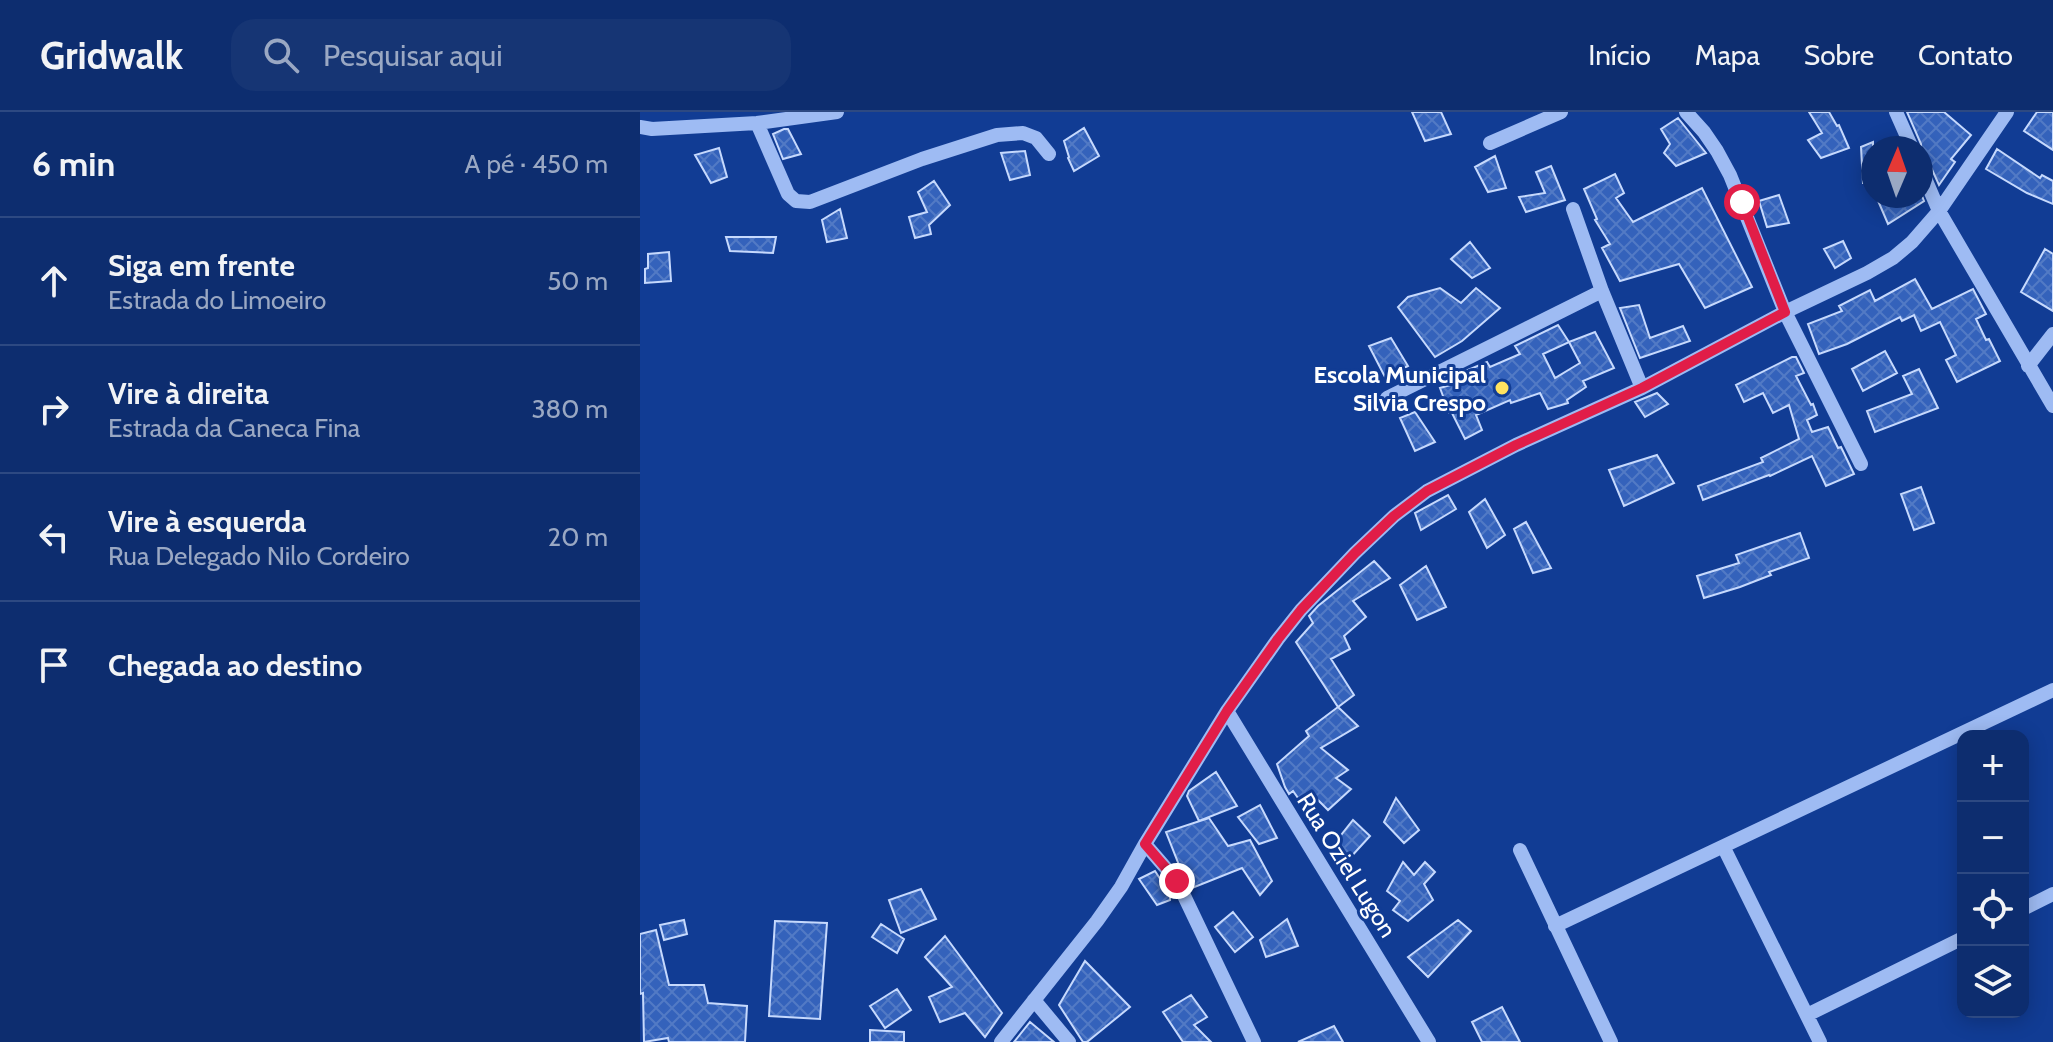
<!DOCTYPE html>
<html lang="pt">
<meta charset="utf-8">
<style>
body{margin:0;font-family:Cabin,sans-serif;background:#163574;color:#f1f3f6}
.controls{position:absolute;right:24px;bottom:24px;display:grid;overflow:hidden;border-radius:16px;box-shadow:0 4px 20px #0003}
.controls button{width:72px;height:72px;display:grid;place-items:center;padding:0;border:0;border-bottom:2px solid #2d4982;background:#0d2d6f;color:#f1f3f6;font:40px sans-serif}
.compass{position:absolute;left:1221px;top:24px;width:72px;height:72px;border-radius:50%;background:#0d2d6f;box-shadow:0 4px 20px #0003;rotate:2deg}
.stop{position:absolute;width:24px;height:24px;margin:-18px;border:6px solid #e11d48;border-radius:50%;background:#fff}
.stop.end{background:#e11d48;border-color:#fff;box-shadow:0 2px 8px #0008}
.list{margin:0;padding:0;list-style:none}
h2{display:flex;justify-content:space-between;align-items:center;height:104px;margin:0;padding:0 32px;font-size:34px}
h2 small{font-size:26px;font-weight:400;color:#9aa8c3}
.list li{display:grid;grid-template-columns:52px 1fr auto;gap:24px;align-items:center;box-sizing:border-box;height:128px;padding:0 32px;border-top:2px solid #2d4982}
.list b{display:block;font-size:30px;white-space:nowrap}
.list p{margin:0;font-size:26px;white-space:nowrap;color:#9aa8c3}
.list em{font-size:26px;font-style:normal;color:#9aa8c3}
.icon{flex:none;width:44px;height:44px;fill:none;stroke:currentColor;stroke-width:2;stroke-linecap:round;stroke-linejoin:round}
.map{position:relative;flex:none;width:1413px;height:930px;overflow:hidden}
header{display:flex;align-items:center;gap:48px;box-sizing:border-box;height:112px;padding:0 40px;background:#0d2d6f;border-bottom:2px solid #2d4982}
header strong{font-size:38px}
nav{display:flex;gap:44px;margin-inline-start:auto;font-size:28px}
.search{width:560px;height:72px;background:#163574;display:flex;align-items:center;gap:20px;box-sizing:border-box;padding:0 28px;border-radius:24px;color:#9aa8c3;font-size:30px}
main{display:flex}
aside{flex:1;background:#0d2d6f}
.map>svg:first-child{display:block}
</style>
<header>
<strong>Gridwalk</strong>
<div class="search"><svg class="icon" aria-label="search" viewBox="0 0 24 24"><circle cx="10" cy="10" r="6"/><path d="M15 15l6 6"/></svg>Pesquisar aqui</div>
<nav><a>Início</a><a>Mapa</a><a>Sobre</a><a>Contato</a></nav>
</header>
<main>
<aside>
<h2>6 min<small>A pé · 450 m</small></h2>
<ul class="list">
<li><svg class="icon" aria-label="ahead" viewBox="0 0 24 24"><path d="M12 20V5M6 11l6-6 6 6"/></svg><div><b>Siga em frente</b><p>Estrada do Limoeiro</p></div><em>50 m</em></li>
<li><svg class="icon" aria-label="right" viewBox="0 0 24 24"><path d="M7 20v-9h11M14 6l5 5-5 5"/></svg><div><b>Vire à direita</b><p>Estrada da Caneca Fina</p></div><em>380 m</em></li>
<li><svg class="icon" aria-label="left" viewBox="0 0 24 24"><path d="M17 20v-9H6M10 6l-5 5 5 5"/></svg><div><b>Vire à esquerda</b><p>Rua Delegado Nilo Cordeiro</p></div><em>20 m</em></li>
<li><svg class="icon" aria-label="arrive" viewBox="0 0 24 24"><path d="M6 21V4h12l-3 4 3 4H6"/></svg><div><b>Chegada ao destino</b></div></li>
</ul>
</aside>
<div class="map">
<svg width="1413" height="930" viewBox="0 0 1413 930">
<defs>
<pattern id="building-cross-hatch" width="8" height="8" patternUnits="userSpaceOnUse" patternTransform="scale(2)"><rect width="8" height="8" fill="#3462bb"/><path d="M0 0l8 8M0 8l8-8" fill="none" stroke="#527ac5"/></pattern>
</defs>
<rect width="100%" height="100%" fill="#113c94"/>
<!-- building -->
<path fill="url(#building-cross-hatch)" stroke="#c6d9fd" stroke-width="2" fill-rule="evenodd" d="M772,0H801L811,22L785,29Z
M1169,0H1189L1197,14L1199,13L1209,36L1181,46L1168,28L1182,21Z
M1267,0H1304L1331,23L1311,47L1315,50L1299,73L1290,53L1281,40V32Z
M1397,0H1413V38L1384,19Z
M1038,6L1066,41L1036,54L1024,41L1030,32L1021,17Z
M444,16L459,44L434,59L428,46L429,45L424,29Z
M144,17H148L161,42L143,47L133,22Z
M1233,30V71H1223L1221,35Z
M79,36L87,65L71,71L55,43Z
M1357,37L1400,66L1402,63L1413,69V92L1387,81L1346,57Z
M385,39L390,63L370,68L361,41Z
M855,44L866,76L848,80L835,55Z
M911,54L925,88L886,100L879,85L905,81L896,60Z
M975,62L984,81L976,86L993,110L1062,76L1112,175L1065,196L1039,152L980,169L962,136L970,132L955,108L957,107L944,77Z
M294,69L310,93L289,113L291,122L275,126L269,105L287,100L278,80Z
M1139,83L1149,111L1127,115L1119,89Z
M1236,84H1282L1284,89L1248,112Z
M200,97L207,126L187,130L182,108Z
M86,125H136L133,141L90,139Z
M1203,129L1211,146L1195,156L1184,137Z
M830,130L850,156L832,166L811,147Z
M1405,137L1413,142V199L1381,180Z
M29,140L31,169L5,171V157L8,156V142Z
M1275,167L1292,197L1333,177L1346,202L1336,207L1346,228L1349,227L1360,249L1317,270L1306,248L1316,243L1300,210L1281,219L1274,203L1262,209L1260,205L1207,232L1179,242L1168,212L1202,199L1199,194L1230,178L1235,189Z
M800,176L821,191L836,176L860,196L822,229L795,245L758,195L768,185Z
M999,193L1010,226L1043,214L1050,229L1000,246L980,196Z
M918,213L929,230L955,220L974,256L943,269L946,275L927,288L928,291L908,297L900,281L871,291L870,288L836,303L842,318L825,327L811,299L809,300L800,276L828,268L823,260L847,250L850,255L880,242L875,234ZM929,230L940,251L915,266L903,242Z
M751,226L768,254L745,265L729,234Z
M1245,239L1257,261L1223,279L1212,257Z
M1152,245H1156L1164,261L1156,264L1171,293L1173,292L1177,303L1167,308L1172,320L1188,315L1198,336L1201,335L1214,362L1186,374L1172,344L1130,364L1129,363L1063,388L1058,374L1123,350L1121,346L1159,327L1149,293L1133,301L1123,281L1104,290L1096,273Z
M1279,257L1298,296L1235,320L1227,299L1272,282L1263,264Z
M1017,281L1028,292L1005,305L995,290Z
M775,300L795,330L775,339L760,306Z
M1017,343L1034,371L984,394L969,358Z
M1281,375L1294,411L1274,418L1261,382Z
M808,383L816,397L781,418L775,401Z
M845,387L865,423L847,436L829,400Z
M886,410L911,456L893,461L874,417Z
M1160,421L1169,446L1129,460L1131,463L1100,475L1064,486L1057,464L1099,451L1096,443Z
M734,449L750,466L713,489L726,505L704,524L710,537L691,547L714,583L698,595L656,530L673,511L669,504L678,494Z
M786,454L806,495L777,508L760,473Z
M698,595L718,614L681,636L708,658L696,666L711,677L688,698L677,687L663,693L653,679L649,682L645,675L637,652L669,624L666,619Z
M576,660L597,694L559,709L547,684L549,679Z
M756,686L779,718L764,731L744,710Z
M620,693L637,726L619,732L598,705Z
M569,706L588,734L610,728L632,769L620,783L602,756L552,776L541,758L526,720Z
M713,708L730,724L709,747L694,732Z
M763,750L774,763L785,750L795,760L784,772L793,788L768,809L753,798L760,789L747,779Z
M515,759L530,782V788L517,793L499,767Z
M281,777L296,807L261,821L249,788Z
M593,800L613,825L595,840L575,815Z
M647,807L658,834L626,845L620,828Z
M44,808L47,822L24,828L20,813Z
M818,808L831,819L788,865L768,845Z
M135,809L187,811L180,907L129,904Z
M241,812L264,827L257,841L232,825Z
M16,818L29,873H64L68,891L107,894L105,930H29L28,926L4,930L3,881L0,882V822Z
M305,824L362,901L345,925L325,901L300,910L289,885L312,875L285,845Z
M445,849L490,895L447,930H443L419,893Z
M257,877L271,898L245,916L230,894Z
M551,883L567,905L554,913L571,930H543L523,900Z
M862,895L880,930H842L832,910Z
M390,910L414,930H374Z
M694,914L703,930H658Z
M230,918L264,920V930H230Z"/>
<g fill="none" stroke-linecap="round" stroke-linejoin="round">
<!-- minor -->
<path stroke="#9ebbf3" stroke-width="14" d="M1046,0L1064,20L1077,39L1090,63L1145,200L1221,352
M1256,0L1272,36
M117,11L148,82L156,89L170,90L282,47L357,23L383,21L396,26L409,42
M0,15L12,17L117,11L197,0
M850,31L921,0
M1281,57L1299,99L1413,294
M933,97L962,179L1002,276
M1388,254L1413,222
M747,286L962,179
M587,599L789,930
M505,732L537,769L614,930
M1084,736L1180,930
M880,738L971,930
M1383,797L1413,782
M915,814L1413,578
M394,888L429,930
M1167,903L1323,826
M361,930L457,809L481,775L505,732L587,599L638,527L661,498L715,441L754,404L787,379L876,333L1002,276L1145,200L1227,161L1253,146L1272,130L1299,99L1367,0"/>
</g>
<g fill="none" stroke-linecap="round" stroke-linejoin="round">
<!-- route -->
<path stroke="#e11d48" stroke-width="10" d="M537,769L505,732L587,599L638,527L661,498L715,441L754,404L787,379L876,333L1002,276L1145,200L1102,90"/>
</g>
<!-- markers -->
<circle fill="#ffe260" stroke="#113c94" stroke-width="3" cx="862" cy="276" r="8"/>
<g text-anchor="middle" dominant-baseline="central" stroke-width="6" stroke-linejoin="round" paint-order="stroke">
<!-- poi labels -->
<g font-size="24" font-weight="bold" fill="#fff" stroke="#113c94" text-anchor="end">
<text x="846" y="262">Escola Municipal<tspan x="846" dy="28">Silvia Crespo</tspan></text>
</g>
<!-- street labels -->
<g font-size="24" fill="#fff" stroke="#113c94">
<text transform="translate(707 753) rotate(58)">Rua Oziel Lugon</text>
</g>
</g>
</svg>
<div class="controls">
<button>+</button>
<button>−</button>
<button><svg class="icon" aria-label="locate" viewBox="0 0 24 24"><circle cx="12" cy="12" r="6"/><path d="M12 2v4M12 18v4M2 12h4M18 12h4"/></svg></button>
<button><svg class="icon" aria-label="layers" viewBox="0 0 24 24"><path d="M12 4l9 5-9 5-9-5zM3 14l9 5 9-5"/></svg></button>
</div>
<svg class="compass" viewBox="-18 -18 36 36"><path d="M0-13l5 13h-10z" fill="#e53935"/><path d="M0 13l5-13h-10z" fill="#9aa8c3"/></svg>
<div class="stop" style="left:1102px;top:90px"></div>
<div class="stop end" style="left:537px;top:769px"></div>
</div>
</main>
